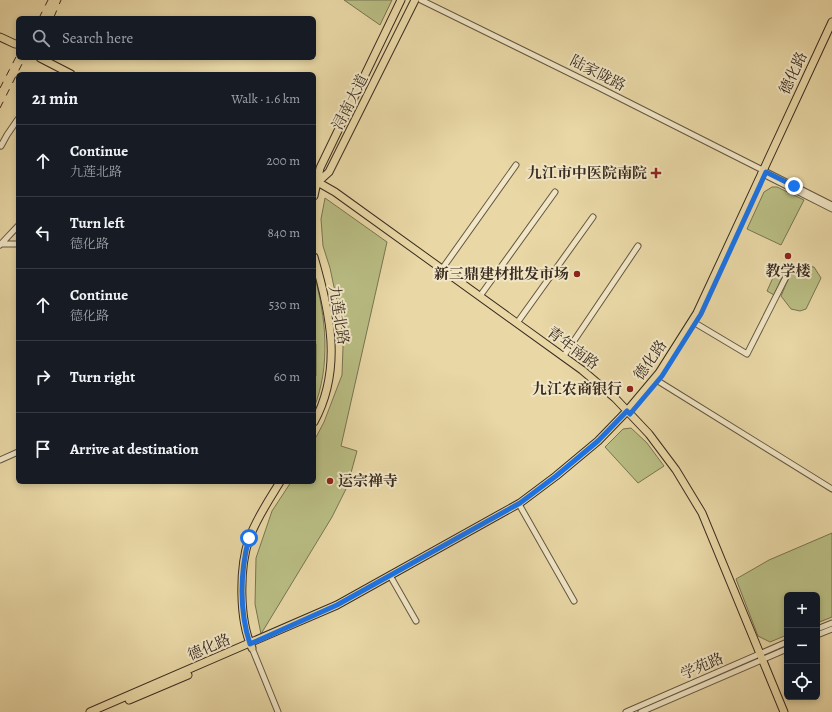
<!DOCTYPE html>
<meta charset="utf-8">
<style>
body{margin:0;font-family:Alegreya,"Noto Serif SC",serif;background:#20242c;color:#f1f3f6}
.controls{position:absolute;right:12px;bottom:12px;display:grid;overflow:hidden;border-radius:6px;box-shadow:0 2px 6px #0003}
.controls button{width:36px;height:36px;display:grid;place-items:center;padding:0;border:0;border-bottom:1px solid #363941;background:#171b24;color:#f1f3f6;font:20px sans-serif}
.stop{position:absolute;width:12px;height:12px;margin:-9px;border:3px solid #1a73e8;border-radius:50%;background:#fff}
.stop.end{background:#1a73e8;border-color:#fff;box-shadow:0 1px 4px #0008}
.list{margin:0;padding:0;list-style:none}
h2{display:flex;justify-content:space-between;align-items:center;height:52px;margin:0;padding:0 16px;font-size:17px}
h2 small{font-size:13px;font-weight:400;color:#9ea1a6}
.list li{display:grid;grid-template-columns:26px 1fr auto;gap:12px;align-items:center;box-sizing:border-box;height:72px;padding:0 16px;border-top:1px solid #363941}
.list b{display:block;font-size:15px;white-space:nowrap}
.list p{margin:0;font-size:13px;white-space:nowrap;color:#9ea1a6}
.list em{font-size:13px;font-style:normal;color:#9ea1a6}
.icon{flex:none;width:22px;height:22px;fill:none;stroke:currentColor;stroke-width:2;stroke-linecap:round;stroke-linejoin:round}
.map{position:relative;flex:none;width:832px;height:712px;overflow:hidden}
.search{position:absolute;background:#171b24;box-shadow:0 2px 6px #0003;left:16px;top:16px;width:300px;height:44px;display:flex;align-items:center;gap:10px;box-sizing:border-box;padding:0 14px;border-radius:6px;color:#9ea1a6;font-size:15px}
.panel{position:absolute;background:#171b24;box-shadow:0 2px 6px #0003;left:16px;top:72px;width:300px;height:412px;border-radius:6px}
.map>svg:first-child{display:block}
</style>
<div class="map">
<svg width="832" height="712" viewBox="0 0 832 712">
<rect width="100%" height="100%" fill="#e9d8a6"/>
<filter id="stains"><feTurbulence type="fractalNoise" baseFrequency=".005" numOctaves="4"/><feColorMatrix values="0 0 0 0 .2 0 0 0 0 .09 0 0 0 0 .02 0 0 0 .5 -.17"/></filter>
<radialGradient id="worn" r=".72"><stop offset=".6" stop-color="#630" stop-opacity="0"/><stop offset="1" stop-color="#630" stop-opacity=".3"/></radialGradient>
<!-- green -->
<path fill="#b9be84" stroke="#787452" d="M344,0H392L380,25Z
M772,187H777L804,200L781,245L747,229L764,192Z
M325,198L387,242L341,446L357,451L347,487L332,517L261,634L255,604L256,558L272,511L291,482H314V441L324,422L342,375L343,347L341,320L330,268L323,246L321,219Z
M801,265L814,267L821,278L806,309L800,311L791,309L781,296C786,285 790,271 801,265Z
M776,271L783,275L774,295L767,291Z
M314,274C326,317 331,365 314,408V377L316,376V344L314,341Z
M631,428L647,443L664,466L638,483L605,447L623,429Z
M832,533V617L817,623V595H787V635L770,642L758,636L736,579L769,560Z"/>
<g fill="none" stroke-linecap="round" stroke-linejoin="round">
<!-- minor casing -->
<g stroke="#645642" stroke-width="7">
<path id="minor" d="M421,0L600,88L832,205
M0,145L1,146L7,135L18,119
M761,173L832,209
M1,244H18
M0,245L18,226
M442,269L516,165
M480,296L555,192
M517,323L593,217
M695,323L747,354L788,273
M563,357L638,246
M658,381L832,489
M0,460L18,452
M520,506L574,601
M392,579L416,621
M817,629L832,623
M817,635L832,629
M252,648L278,712
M626,712L787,642
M641,712L787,649"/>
</g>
<!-- major casing -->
<g stroke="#382b21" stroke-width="9">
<path id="major" d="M0,37L15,44
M40,58L71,74
M314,180L335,192L582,370L615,398L649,434L676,470L702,513L784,712
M318,182L329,172L415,0
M314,196L320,168L401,0
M314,257C330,312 343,369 314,422
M252,648C239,620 239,568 249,539C256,519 269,500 280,482
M129,700L188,675
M90,712L337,605L520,503L556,476L598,441L627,411L659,373L697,313L832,22"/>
</g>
<!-- minor -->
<use href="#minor" stroke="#f1e6c5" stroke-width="5"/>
<!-- major -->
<use href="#major" stroke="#e9d8a6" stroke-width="7"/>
<!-- rail -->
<path stroke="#382b21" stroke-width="1" stroke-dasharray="7 7" stroke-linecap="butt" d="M54,17L61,0
M39,18L48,0
M0,88L18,53
M0,108L25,58"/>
</g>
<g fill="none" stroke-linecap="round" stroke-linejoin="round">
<!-- route -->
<path stroke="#1a73e8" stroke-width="5" d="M249,538C240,572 239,610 250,644L337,605L520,503L556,476L598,441L627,411L630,414L662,376L701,314L766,172L794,186"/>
</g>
<!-- markers -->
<g fill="#8f2418" stroke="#f1e6c5" stroke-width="1.5">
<path d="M654 167h4v4h4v4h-4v4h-4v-4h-4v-4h4z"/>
<circle cx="788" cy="256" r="4"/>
<circle cx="577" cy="274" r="4"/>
<circle cx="630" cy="389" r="4"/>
<circle cx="330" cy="481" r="4"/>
</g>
<g text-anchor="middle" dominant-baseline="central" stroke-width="4" stroke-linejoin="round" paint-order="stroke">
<!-- street labels -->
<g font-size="15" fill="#382b21" stroke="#f1e6c5">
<text transform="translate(598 73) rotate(27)">陆家陇路</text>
<text transform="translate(793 73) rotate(-65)">德化路</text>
<text transform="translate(350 102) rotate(-63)">浔南大道</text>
<text transform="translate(339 315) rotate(81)">九莲北路</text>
<text transform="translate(573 348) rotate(37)">青年南路</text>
<text transform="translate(650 360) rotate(-55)">德化路</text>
<text transform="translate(209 647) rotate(-23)">德化路</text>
<text transform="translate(702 666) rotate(-23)">学苑路</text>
</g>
<!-- poi labels -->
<g font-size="15" font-weight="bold" fill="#382b21" stroke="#f1e6c5" text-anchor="end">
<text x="647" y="173">九江市中医院南院</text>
<text x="788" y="271" text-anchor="middle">教学楼</text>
<text x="569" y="274">新三鼎建材批发市场</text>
<text x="622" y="389">九江农商银行</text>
<text x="338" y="481" text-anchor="start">运宗禅寺</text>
</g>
</g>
<rect width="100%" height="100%" filter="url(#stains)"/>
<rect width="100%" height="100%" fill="url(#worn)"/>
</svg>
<div class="controls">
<button>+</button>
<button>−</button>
<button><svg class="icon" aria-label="locate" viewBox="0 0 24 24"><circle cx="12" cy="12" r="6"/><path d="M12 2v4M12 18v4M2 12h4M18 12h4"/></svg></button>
</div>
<div class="stop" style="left:249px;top:538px"></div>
<div class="stop end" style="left:794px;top:186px"></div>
<div class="search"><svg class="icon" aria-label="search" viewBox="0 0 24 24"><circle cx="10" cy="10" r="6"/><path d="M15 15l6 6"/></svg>Search here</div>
<section class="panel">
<h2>21 min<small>Walk · 1.6 km</small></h2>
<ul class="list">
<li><svg class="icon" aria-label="ahead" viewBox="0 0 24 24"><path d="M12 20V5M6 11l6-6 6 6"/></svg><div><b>Continue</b><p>九莲北路</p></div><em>200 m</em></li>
<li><svg class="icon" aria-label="left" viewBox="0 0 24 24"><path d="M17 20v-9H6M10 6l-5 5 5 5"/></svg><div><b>Turn left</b><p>德化路</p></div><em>840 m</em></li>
<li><svg class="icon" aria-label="ahead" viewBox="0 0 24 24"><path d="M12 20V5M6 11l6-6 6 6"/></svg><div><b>Continue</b><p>德化路</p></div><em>530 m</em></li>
<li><svg class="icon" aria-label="right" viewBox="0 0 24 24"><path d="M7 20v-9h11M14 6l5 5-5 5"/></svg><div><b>Turn right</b></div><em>60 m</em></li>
<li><svg class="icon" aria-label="arrive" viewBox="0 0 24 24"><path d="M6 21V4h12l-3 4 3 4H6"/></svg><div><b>Arrive at destination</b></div></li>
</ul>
</section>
</div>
